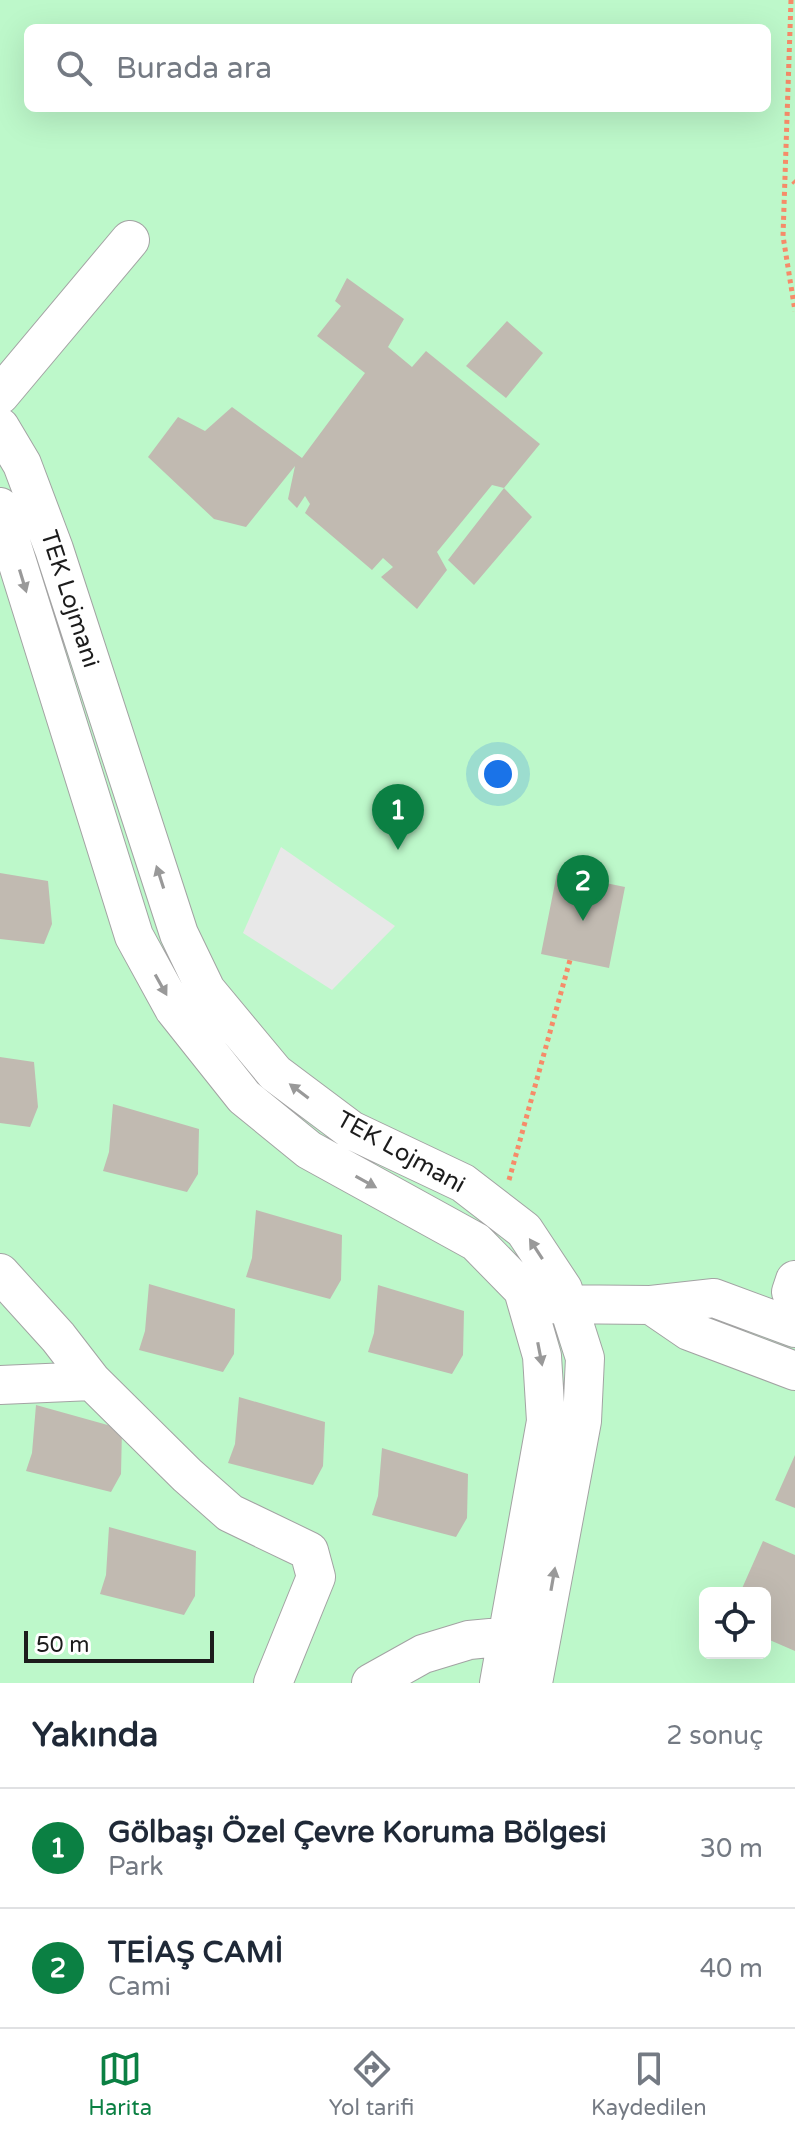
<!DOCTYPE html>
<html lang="tr">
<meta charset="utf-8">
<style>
body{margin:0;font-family:"Varela Round",sans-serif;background:#f2f2f3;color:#1f2937}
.controls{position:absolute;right:24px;bottom:24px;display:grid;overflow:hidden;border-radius:12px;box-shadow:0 8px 32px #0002}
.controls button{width:72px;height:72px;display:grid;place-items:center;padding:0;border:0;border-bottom:2px solid #e0e1e3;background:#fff;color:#1f2937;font:40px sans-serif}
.scale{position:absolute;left:24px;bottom:20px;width:190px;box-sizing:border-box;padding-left:8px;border:4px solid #1c1c1c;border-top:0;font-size:22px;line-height:28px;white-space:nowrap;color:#1c1c1c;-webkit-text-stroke:6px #fff;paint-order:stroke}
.you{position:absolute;left:498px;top:774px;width:28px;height:28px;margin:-20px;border:6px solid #fff;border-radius:50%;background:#1a73e8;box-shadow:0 0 0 12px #1a73e833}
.badge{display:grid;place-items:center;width:52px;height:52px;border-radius:50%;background:#0b8043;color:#fff;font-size:26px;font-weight:700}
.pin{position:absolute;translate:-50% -66px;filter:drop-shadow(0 2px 4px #0008)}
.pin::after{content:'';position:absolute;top:42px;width:28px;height:24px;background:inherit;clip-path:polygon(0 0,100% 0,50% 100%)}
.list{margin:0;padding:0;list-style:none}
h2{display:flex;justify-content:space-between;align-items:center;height:104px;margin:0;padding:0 32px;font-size:34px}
h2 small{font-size:26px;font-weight:400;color:#747a83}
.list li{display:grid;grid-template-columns:52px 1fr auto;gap:24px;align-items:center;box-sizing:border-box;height:120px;padding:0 32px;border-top:2px solid #e0e1e3}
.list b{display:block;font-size:30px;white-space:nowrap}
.list p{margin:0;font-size:26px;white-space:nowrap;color:#747a83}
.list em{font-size:26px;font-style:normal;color:#747a83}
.icon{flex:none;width:44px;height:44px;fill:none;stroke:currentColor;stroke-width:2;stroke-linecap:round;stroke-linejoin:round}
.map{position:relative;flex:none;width:795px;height:1683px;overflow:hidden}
.search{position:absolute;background:#fff;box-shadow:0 8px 32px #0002;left:24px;right:24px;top:24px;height:88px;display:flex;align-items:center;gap:20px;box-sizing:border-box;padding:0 28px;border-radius:12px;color:#747a83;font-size:30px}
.sheet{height:344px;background:#fff}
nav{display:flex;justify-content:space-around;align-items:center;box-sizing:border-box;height:112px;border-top:2px solid #e0e1e3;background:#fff;font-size:22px;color:#747a83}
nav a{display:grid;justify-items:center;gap:4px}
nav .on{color:#0b8043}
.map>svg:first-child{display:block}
</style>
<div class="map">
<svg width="795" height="1683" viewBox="0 0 795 1683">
<rect width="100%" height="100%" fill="#edebe1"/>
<!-- park -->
<path fill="#bdf8ca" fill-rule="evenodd" d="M0,0H795V1683H0ZM28,28H767V108H28ZM705,1593H765V1653H705Z"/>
<!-- parking -->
<path fill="#e8e8e8" d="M281,847L395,926L332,990L243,933Z"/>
<!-- building -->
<path fill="#c1bab1" d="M347,278L404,319L388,347L412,367L426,351L540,444L504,488L532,517L474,585L448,560L504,488L492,485L437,552L447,570L417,609L381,577L393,567L383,558L372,570L305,513L310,504L305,496L297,508L288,499L295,466L246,527L214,519L148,457L178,417L205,431L232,407L302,458L365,373L317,336L341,306L335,301Z
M507,321L543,353L506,398L466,366Z
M0,873L48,881L52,924L44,944L0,939Z
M557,873L625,887L609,968L541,954Z
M0,1057L34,1062L38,1107L30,1127L0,1123Z
M113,1104L199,1129L198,1174L187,1192L103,1171L109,1152Z
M256,1210L342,1235L341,1280L330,1299L246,1277L252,1258Z
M149,1284L235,1309L234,1354L223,1372L139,1350L145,1331Z
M378,1285L464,1311L463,1355L452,1374L368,1352L374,1333Z
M239,1397L325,1422L323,1466L313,1485L228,1463L235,1444Z
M36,1405L122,1429L121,1474L111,1492L26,1471L32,1453Z
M382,1448L468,1474L467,1518L456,1537L372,1515L378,1496Z
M795,1455V1508L775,1500Z
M109,1527L196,1551L195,1596L184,1615L100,1594L106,1575Z
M763,1541L795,1555V1651L765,1638V1593H740Z"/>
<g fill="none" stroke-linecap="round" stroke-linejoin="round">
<!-- minor casing -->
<g stroke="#a3a3a3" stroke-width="40">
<path id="minor" d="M0,395L130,240
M0,427L22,464L54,549L179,934L206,990L275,1073L351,1130L463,1183L524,1230L563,1289L585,1358L582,1421L533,1683
M0,507L134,936L174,1009L244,1097L309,1150L476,1242L523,1290L542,1356L546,1421L499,1683
M0,1273L58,1337L92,1381L0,1385
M791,1292L795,1280
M546,1304L651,1305L714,1298L795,1328
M651,1305L689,1331L795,1371
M92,1381L187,1475L230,1513L309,1551L316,1577L273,1683
M371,1683L423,1654L469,1640L531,1634"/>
</g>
<!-- path -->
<path stroke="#f68b69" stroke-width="5" stroke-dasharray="4 4" stroke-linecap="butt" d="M791,0L783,236L795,311
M793,181L795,183
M509,1180L570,960"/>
<!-- minor -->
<use href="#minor" stroke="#fff" stroke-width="38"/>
</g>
<!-- one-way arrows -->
<defs><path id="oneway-solid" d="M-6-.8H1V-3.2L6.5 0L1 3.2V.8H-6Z" transform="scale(2)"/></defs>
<g fill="#999">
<use href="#oneway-solid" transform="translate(23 581) rotate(73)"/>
<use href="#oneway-solid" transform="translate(160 877) rotate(-108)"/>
<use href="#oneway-solid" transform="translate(161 985) rotate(61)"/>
<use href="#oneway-solid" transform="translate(299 1091) rotate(-143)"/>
<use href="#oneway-solid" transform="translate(366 1182) rotate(29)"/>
<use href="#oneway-solid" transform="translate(536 1249) rotate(-123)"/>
<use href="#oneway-solid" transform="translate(540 1354) rotate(79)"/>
<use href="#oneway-solid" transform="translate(553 1579) rotate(-80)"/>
</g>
<g text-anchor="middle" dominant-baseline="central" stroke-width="7" stroke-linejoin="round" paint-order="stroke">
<!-- street labels -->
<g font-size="24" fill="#1c1c1c" stroke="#fff">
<text transform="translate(70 599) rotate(72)">TEK Lojmani</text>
<text transform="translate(401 1152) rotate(29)">TEK Lojmani</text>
</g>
</g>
</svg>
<div class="controls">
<button><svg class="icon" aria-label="locate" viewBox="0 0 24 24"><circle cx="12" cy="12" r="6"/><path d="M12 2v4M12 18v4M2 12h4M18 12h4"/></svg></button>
</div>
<div class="scale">50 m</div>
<div class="you"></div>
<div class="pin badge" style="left:398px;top:850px">1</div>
<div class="pin badge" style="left:583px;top:921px">2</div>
<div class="search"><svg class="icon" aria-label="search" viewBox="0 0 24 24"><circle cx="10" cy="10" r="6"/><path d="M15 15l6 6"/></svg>Burada ara</div>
</div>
<section class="sheet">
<h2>Yakında<small>2 sonuç</small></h2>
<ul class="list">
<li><span class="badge">1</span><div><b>Gölbaşı Özel Çevre Koruma Bölgesi</b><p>Park</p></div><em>30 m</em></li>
<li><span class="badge">2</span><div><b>TEİAŞ CAMİ</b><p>Cami</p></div><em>40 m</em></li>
</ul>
</section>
<nav>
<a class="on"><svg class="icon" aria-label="map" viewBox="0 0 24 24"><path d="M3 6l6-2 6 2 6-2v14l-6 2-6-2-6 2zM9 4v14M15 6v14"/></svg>Harita</a>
<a><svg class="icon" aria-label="directions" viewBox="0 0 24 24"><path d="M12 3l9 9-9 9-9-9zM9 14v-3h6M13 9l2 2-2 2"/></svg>Yol tarifi</a>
<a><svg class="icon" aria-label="saved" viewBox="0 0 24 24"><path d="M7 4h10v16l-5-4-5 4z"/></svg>Kaydedilen</a>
</nav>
